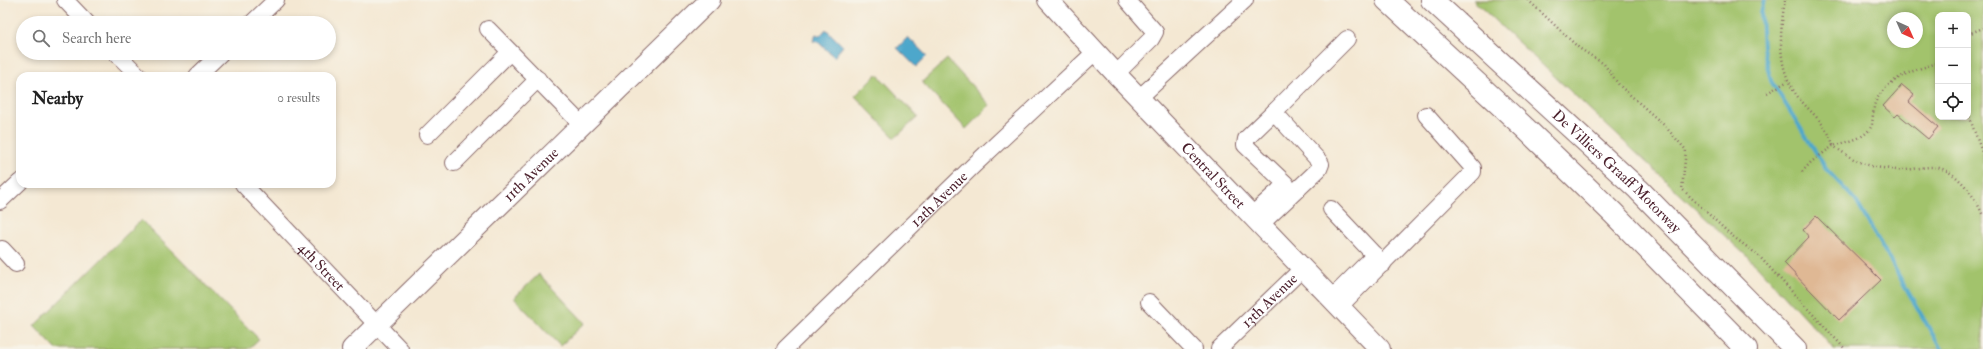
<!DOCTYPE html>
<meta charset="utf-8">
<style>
body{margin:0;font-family:"IM FELL Double Pica",serif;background:#f2f2f2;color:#222}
.controls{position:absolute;right:12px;top:12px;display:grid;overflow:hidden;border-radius:8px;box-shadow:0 2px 6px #0003}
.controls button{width:36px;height:36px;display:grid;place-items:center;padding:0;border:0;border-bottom:1px solid #e0e0e0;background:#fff;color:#222;font:20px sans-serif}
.compass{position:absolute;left:1887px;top:12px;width:36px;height:36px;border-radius:50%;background:#fff;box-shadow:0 2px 6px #0003;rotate:135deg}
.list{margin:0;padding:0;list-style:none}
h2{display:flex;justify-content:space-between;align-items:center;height:52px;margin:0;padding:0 16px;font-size:17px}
h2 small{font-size:13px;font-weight:400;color:#767676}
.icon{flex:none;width:22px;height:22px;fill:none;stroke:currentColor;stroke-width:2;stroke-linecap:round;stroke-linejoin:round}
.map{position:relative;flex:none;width:1983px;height:349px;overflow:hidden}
.search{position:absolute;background:#fff;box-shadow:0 2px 6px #0003;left:16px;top:16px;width:320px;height:44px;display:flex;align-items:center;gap:10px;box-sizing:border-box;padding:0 14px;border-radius:22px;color:#767676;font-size:15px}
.panel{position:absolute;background:#fff;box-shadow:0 2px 6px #0003;left:16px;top:72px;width:320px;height:116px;border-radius:12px}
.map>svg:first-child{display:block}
</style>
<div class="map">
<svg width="1983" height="349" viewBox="0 0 1983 349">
<rect width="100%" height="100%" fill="#f7f3e8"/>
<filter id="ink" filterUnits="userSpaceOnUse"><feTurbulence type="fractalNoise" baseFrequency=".025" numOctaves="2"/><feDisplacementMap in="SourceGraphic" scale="8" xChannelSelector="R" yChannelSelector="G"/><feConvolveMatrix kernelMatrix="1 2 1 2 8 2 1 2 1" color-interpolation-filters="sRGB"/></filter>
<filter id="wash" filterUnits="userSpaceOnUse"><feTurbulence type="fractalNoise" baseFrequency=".012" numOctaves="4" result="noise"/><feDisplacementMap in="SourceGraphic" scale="16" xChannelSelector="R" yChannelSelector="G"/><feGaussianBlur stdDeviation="0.9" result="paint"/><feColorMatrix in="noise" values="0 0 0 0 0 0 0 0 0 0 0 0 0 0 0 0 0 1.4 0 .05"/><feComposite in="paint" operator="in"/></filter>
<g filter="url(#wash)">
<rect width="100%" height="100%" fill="#f4e8d3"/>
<!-- green -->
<path fill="#a2c36c" stroke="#76714c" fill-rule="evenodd" d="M1473,0H1983V349H1834L1758,267ZM1938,15H1968V117H1938ZM1893,18H1917V42H1893Z
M947,59L990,105L966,129L922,82Z
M877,74L918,117L895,138L855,96Z
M141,220L259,339L248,349H56L34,326Z
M539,274L585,323L560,346L514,298Z"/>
<!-- water -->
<path fill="#4ea7cb" stroke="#4c637b" d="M826,29L843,46L834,57L818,42L813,41L816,34L820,36Z
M908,37L927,56L916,67L897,48Z"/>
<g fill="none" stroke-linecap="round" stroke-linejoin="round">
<!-- stream -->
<path stroke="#4ea7cb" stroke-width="4" d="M1764,0L1761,13L1763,48L1771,81L1827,170L1856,201L1941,349"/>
</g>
<g id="blocks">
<!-- building -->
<path fill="#dfb894" d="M1902,85L1914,95L1909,102L1938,127L1928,139L1898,114L1895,117L1883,106Z
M1816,216L1881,280L1839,320L1784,263L1809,237L1803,230Z"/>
</g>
</g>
<g filter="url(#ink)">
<use href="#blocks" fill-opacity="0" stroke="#866566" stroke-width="1"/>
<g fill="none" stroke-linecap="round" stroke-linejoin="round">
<!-- minor casing -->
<g stroke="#866566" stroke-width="18">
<g id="minor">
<path d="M65,0L87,23"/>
<path d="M252,23L276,0"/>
<path d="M488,29L582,125"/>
<path d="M116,53L139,76"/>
<path d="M1116,74L1151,39L1155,32L1127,0"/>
<path d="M197,76L221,53"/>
<path d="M1139,98L1245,0"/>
<path d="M1274,112L1347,39"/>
<path d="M427,135L510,52"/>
<path d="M454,163L538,79"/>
<path id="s1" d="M243,184L400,349"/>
<path d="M0,201L20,182"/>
<path d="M1331,209L1383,264"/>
<path d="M1251,216L1286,184L1245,145L1246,139L1274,112L1319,161L1321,164L1319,169L1260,225"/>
<path d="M2,249L16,264"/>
<path d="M1331,299L1375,255"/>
<path d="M1149,302L1194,349"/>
<path d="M1339,307L1473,172V168L1426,115"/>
<path id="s2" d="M785,349L974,165L1095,52"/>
<path id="s3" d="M1219,349L1302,269"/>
</g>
</g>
<!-- major casing -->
<g stroke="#866566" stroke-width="22">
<g id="major">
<path id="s4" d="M1048,0L1116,74L1380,349"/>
<path id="s5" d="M352,349L710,0"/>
</g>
</g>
<!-- highway casing -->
<g stroke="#866566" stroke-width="24">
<g id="highway">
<path d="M1387,0L1525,128L1613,213L1746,349"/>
<path id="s6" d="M1432,0L1638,189L1795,349"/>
</g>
</g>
<!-- path -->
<path stroke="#866566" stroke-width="2.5" stroke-dasharray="1 3" stroke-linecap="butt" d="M1528,0L1579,48L1604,64L1619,85L1664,125L1686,150L1682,189L1731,235L1758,255L1845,349
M1785,0C1779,37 1776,75 1804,104C1815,116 1830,129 1833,146C1845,142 1868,139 1872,124C1873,118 1873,109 1875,103C1885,79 1916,69 1938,63
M1968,34L1983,28
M1767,93L1788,81
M1968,113L1983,155
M1802,172L1811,162L1833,146C1844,153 1856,162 1868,165C1876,168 1887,168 1896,170C1908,171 1920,167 1932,167C1955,167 1976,197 1983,216"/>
<!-- minor -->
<use href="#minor" stroke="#fff" stroke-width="16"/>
<!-- major -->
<use href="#major" stroke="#fff" stroke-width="20"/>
<!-- highway -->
<use href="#highway" stroke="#fff" stroke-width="22"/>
</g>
</g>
<g text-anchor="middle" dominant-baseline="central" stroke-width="3.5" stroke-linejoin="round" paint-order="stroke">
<!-- street labels -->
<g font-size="15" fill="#4a1f2b" stroke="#f7f3e8">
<text stroke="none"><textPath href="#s6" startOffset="252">De Villiers Graaff Motorway</textPath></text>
<text stroke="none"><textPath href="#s5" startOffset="250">11th Avenue</textPath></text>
<text stroke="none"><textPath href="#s4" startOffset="241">Central Street</textPath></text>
<text stroke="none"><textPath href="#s2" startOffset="215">12th Avenue</textPath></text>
<text stroke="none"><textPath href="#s1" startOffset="114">4th Street</textPath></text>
<text stroke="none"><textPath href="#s3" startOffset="70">13th Avenue</textPath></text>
</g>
</g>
</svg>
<div class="controls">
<button>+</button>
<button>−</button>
<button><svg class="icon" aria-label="locate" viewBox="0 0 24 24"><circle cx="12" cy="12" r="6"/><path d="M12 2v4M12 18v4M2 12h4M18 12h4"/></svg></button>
</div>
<svg class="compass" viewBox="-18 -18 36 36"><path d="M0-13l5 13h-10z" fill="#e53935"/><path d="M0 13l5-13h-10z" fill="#767676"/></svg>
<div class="search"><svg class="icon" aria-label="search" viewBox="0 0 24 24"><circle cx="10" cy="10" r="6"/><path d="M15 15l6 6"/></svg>Search here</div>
<section class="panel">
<h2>Nearby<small>0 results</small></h2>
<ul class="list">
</ul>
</section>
</div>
